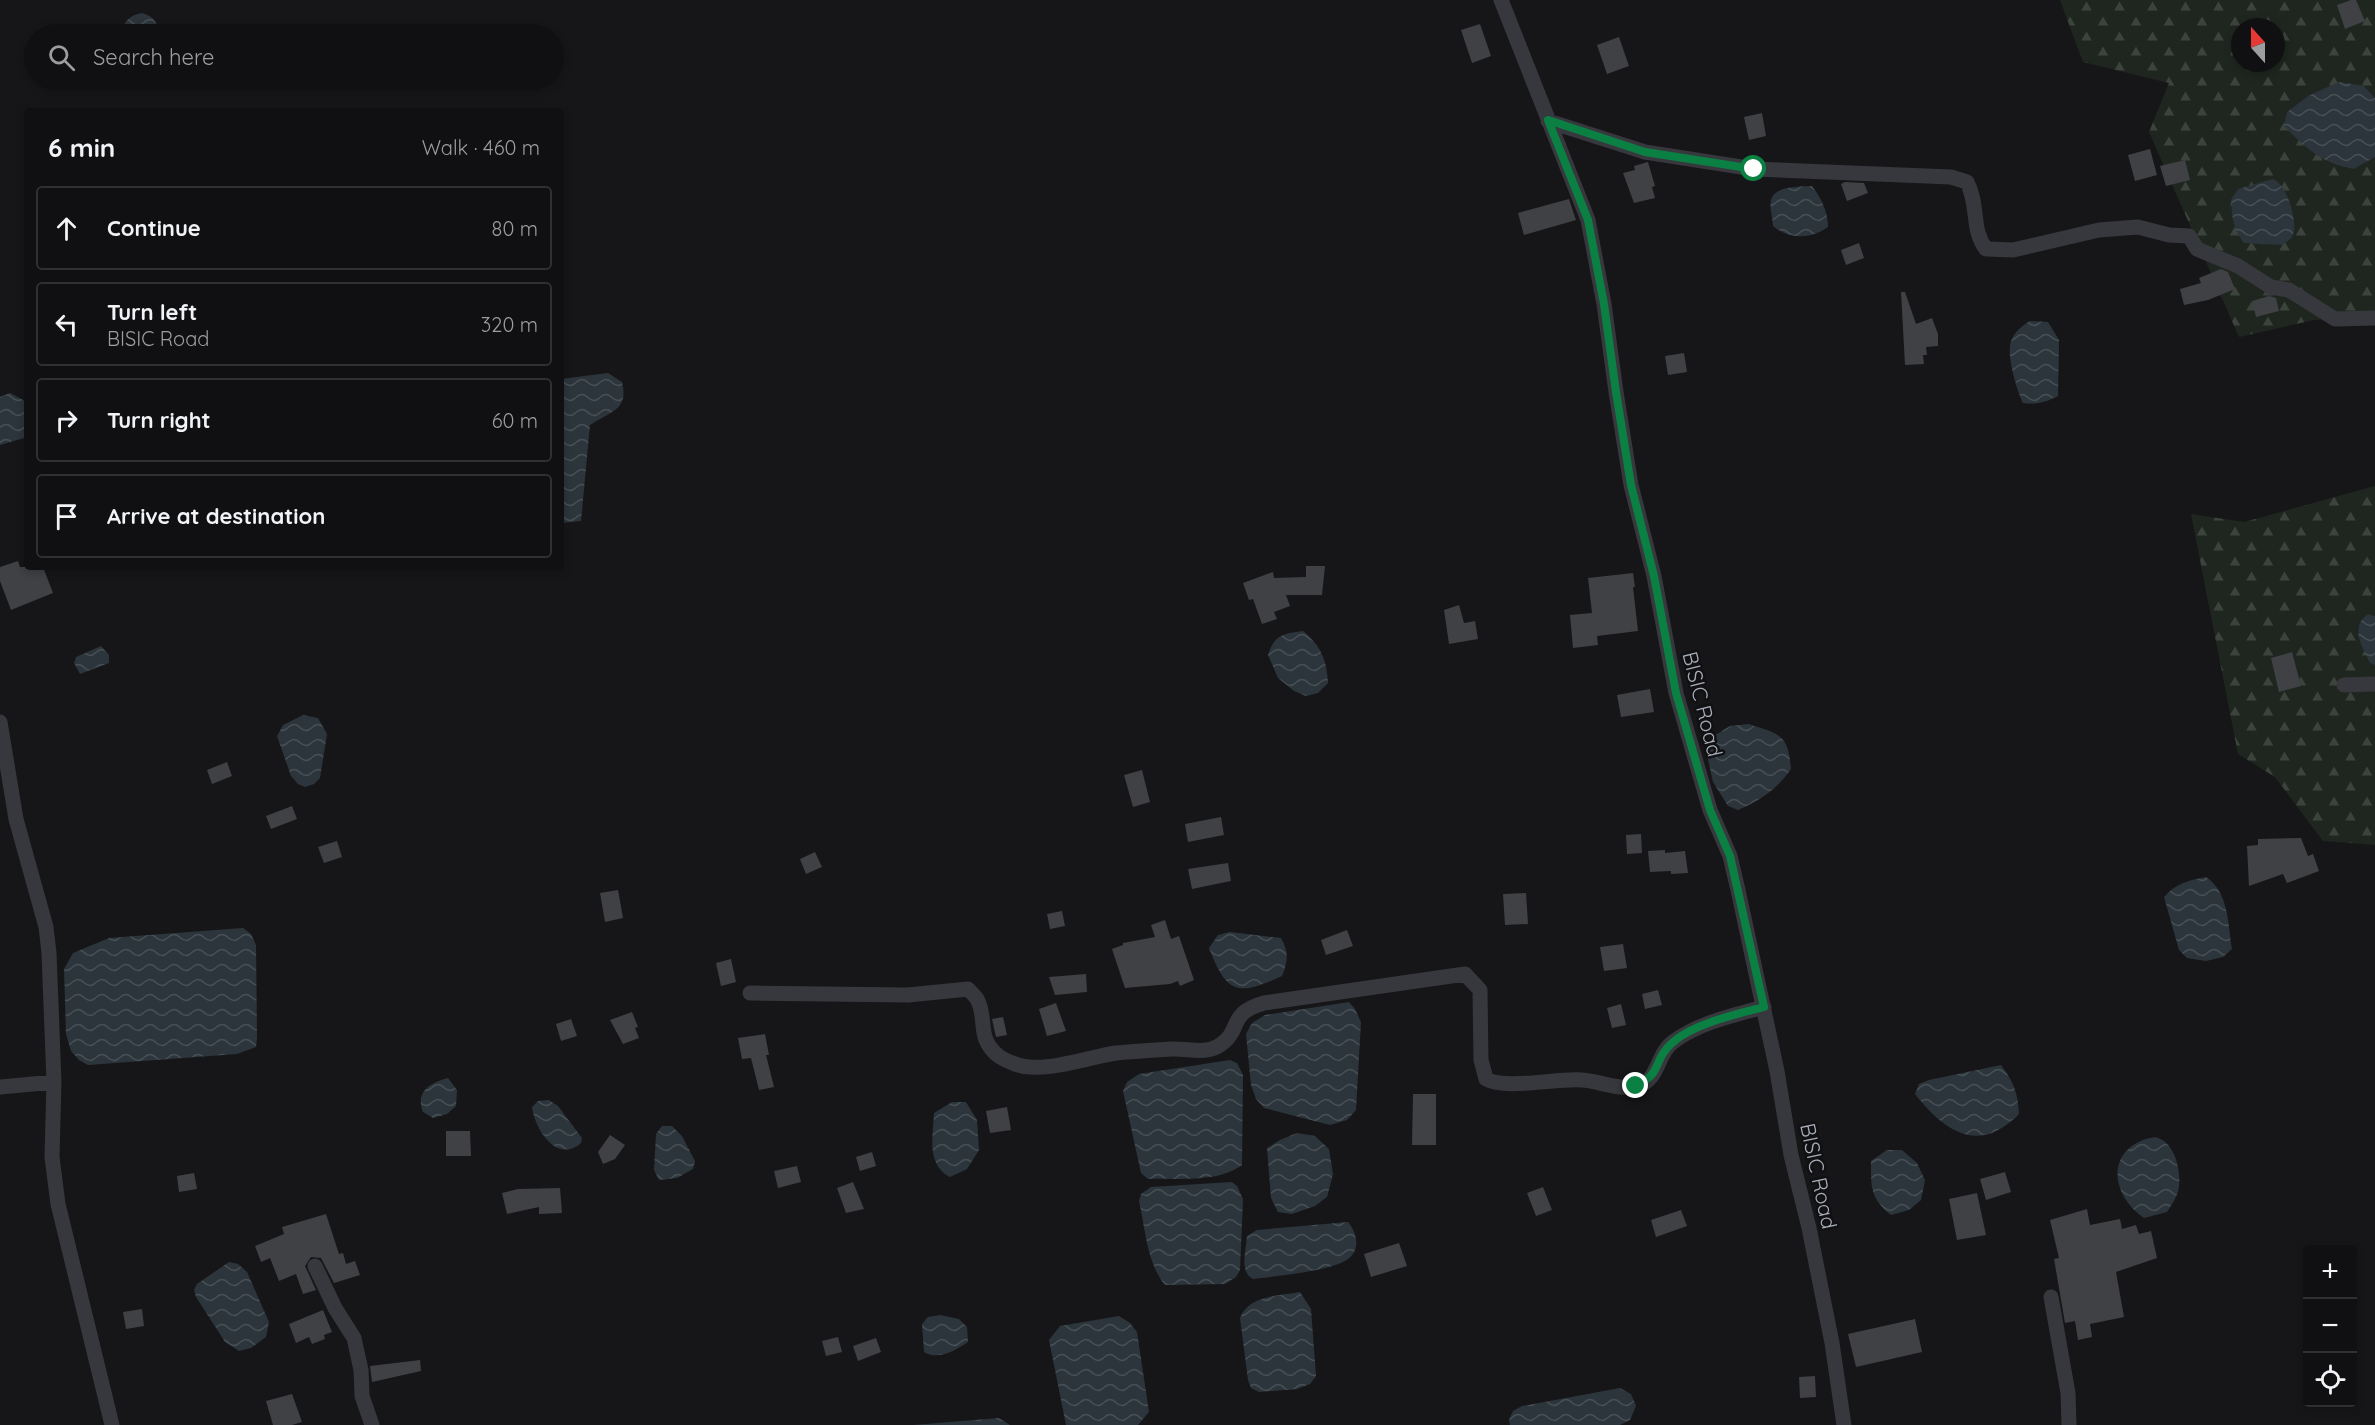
<!DOCTYPE html>
<meta charset="utf-8">
<style>
body{margin:0;font-family:Quicksand,sans-serif;background:#1e1e20;color:#f1f3f6}
.controls{position:absolute;right:18px;bottom:18px;display:grid;overflow:hidden;border-radius:6px;box-shadow:0 3px 9px #0003}
.controls button{width:54px;height:54px;display:grid;place-items:center;padding:0;border:0;border-bottom:2px solid #303032;background:#101012;color:#f1f3f6;font:30px sans-serif}
.compass{position:absolute;left:2231px;top:18px;width:54px;height:54px;border-radius:50%;background:#101012;box-shadow:0 3px 9px #0003;rotate:339deg}
.stop{position:absolute;width:18px;height:18px;margin:-14px;border:4px solid #0b8043;border-radius:50%;background:#fff}
.stop.end{background:#0b8043;border-color:#fff;box-shadow:0 2px 6px #0008}
.list{margin:0;padding:0;list-style:none}
h2{display:flex;justify-content:space-between;align-items:center;height:78px;margin:0;padding:0 24px;font-size:26px}
h2 small{font-size:20px;font-weight:400;color:#9c9d9f}
.list li{display:grid;grid-template-columns:39px 1fr auto;gap:18px;align-items:center;box-sizing:border-box;height:84px;margin:0 12px 12px;padding:0 12px;border:2px solid #303032;border-radius:6px}
.list b{display:block;font-size:22px;white-space:nowrap}
.list p{margin:0;font-size:20px;white-space:nowrap;color:#9c9d9f}
.list em{font-size:20px;font-style:normal;color:#9c9d9f}
.icon{flex:none;width:33px;height:33px;fill:none;stroke:currentColor;stroke-width:2;stroke-linecap:round;stroke-linejoin:round}
.map{position:relative;flex:none;width:2375px;height:1425px;overflow:hidden}
.search{position:absolute;background:#101012;box-shadow:0 3px 9px #0003;left:24px;top:24px;width:540px;height:66px;display:flex;align-items:center;gap:15px;box-sizing:border-box;padding:0 21px;border-radius:33px;color:#9c9d9f;font-size:22px}
.panel{position:absolute;background:#101012;box-shadow:0 3px 9px #0003;left:24px;top:108px;width:540px;height:462px;border-radius:6px}
.map>svg:first-child{display:block}
</style>
<div class="map">
<svg width="2375" height="1425" viewBox="0 0 2375 1425">
<defs>
<pattern id="forest-firs" width="22" height="20" patternUnits="userSpaceOnUse" patternTransform="scale(1.5)"><rect width="22" height="20" fill="#1e261f"/><path d="M5 1l3.5 6h-7zM16 11l3.5 6h-7z" fill="#3c433d"/></pattern>
<pattern id="water-waves" width="16" height="10" patternUnits="userSpaceOnUse" patternTransform="scale(1.5)"><rect width="16" height="10" fill="#2c353c"/><path d="M0 5q4-4 8 0t8 0" fill="none" stroke="#485056"/></pattern>
</defs>
<rect width="100%" height="100%" fill="#161618"/>
<!-- forest -->
<path fill="url(#forest-firs)" fill-rule="evenodd" d="M2060,0H2375V98L2364,86L2308,96L2287,112L2284,126L2354,169L2375,157V315L2314,320L2239,337L2149,132L2169,83L2083,62ZM2240,27H2276V63H2240Z
M2375,486V616L2368,614L2357,629L2370,663L2375,665V845L2323,841L2275,777L2238,754L2191,514L2244,522Z"/>
<!-- water -->
<path fill="url(#water-waves)" d="M142,13C153,16 159,23 158,34H123C122,22 130,15 142,13Z
M2339,82L2364,86L2375,98V157L2354,169C2321,163 2307,149 2284,126L2287,112L2308,96Z
M2273,179C2287,185 2296,217 2294,231C2293,238 2287,242 2282,245L2244,243C2233,230 2232,216 2231,200L2238,189Z
M1812,186C1821,198 1828,211 1828,227C1811,239 1789,240 1773,226C1773,219 1769,207 1771,200C1775,185 1800,187 1812,186Z
M2030,321L2048,322L2059,340L2058,396C2046,402 2037,405 2023,403C2017,391 2008,360 2010,346C2011,335 2021,326 2030,321Z
M608,373L622,382C629,410 611,411 590,425L581,521L561,523V379Z
M10,393L27,402V428L24,438L0,445V397Z
M2368,614L2375,616V665L2370,663C2362,645 2349,628 2368,614Z
M1303,631C1321,646 1327,660 1328,683L1318,693L1306,696L1294,691L1278,678L1268,655C1275,634 1283,634 1303,631Z
M101,646L109,655V663L80,674L74,663L76,657Z
M303,715L318,718L327,734L320,778L314,784L305,787L298,784L291,776L277,736L283,725Z
M1749,724C1780,735 1788,733 1791,769C1777,789 1761,800 1738,810L1728,806L1713,782L1707,755L1712,737L1730,726Z
M2206,877C2229,892 2228,925 2232,949L2223,957L2206,961L2187,958L2179,950L2164,897C2175,884 2189,880 2206,877Z
M243,928L251,934L256,945L257,1038L256,1047L237,1054L88,1065L79,1060L71,1051L66,1034L64,969L73,953L109,938Z
M1230,932L1281,938C1289,952 1288,961 1282,976C1238,996 1227,995 1209,948L1218,935Z
M1349,1002L1355,1009L1361,1022L1356,1110L1347,1120L1330,1125L1264,1108L1256,1099L1251,1085L1246,1034L1252,1023L1265,1015Z
M1230,1060L1237,1063L1243,1075L1242,1165C1218,1183 1177,1178 1148,1179L1141,1173L1123,1091L1127,1082L1139,1074Z
M2001,1065C2014,1082 2018,1094 2019,1114C1979,1155 1945,1132 1915,1094L1919,1084L1929,1080Z
M448,1078L457,1090L456,1106L447,1114L433,1118L423,1112C415,1091 430,1083 448,1078Z
M549,1100L558,1106L582,1138L581,1143C557,1164 535,1130 532,1107L538,1101Z
M952,1102H966L977,1120L979,1150L967,1169L950,1177C926,1164 933,1137 934,1113Z
M662,1126H672L682,1136L695,1161L693,1169L677,1178L659,1180L654,1170L656,1134Z
M1297,1133L1315,1136L1329,1149L1333,1174L1327,1197L1315,1206L1292,1214L1278,1212L1271,1198L1267,1148L1280,1140Z
M2155,1137C2174,1141 2181,1168 2179,1186C2178,1196 2172,1204 2167,1212L2144,1218C2108,1194 2106,1145 2155,1137Z
M1887,1150H1902L1917,1163L1925,1180L1921,1200L1909,1210L1891,1215C1870,1198 1871,1187 1871,1161Z
M1232,1182L1237,1186L1243,1199L1240,1270L1236,1277L1225,1284L1165,1285C1147,1264 1145,1227 1139,1201L1141,1194L1151,1187Z
M1348,1222C1357,1233 1361,1249 1348,1259C1333,1271 1275,1276 1253,1279C1239,1272 1246,1251 1247,1236L1257,1230Z
M229,1262L238,1264L247,1272L269,1322L266,1337L251,1348L239,1351L225,1342L196,1297L194,1290L197,1284Z
M1300,1292L1311,1309L1316,1376L1310,1384L1297,1389L1259,1392L1251,1388L1248,1380L1240,1318C1249,1295 1278,1296 1300,1292Z
M940,1315L959,1319L967,1327L968,1342C956,1350 938,1361 924,1352L922,1324L928,1317Z
M1119,1316L1130,1323L1137,1332L1149,1412L1138,1425H1066L1049,1340L1060,1326Z
M1620,1388L1631,1394L1636,1406L1630,1420L1620,1425H1510L1509,1420L1513,1411L1522,1406Z
M999,1418L1010,1425H913Z"/>
<!-- building -->
<path fill="#404145" d="M2351,0H2356L2365,21L2345,29L2337,5Z
M1480,24L1491,56L1472,63L1461,30Z
M1619,37L1629,66L1607,74L1597,45Z
M1762,113L1766,136L1749,140L1744,117Z
M2150,149L2157,175L2135,181L2128,155Z
M2185,160L2190,180L2166,186L2160,166Z
M1648,162L1655,186L1652,187L1655,198L1634,203L1623,173L1635,170L1634,166Z
M1845,182L1864,183L1868,193L1847,201L1841,184Z
M1569,199L1576,220L1524,235L1518,213Z
M1859,243L1864,258L1846,265L1841,250Z
M2221,269L2228,272L2235,289L2208,300L2184,305L2180,289L2201,283L2199,278Z
M1901,292H1905L1916,324L1932,318L1938,334V346L1926,347L1927,355H1923L1924,364L1905,365Z
M2269,296L2276,298L2279,311L2256,317L2252,301Z
M1684,353L1687,372L1668,375L1665,356Z
M18,561L20,567H43L53,593L11,610L0,581V567Z
M1306,566H1325L1322,595H1286L1290,606L1274,612L1277,619L1262,624L1253,599L1249,600L1243,583L1273,572L1274,578L1306,577Z
M1633,573L1635,587H1633L1638,631L1597,636L1598,645L1573,648L1570,615L1592,613L1588,578Z
M1459,605L1464,623L1475,621L1478,639L1449,644L1444,610Z
M2292,652L2301,686L2279,692L2271,658Z
M1650,689L1654,712L1621,717L1617,695Z
M227,762L232,776L212,784L207,770Z
M1142,770L1150,802L1133,807L1124,775Z
M292,806L297,819L271,829L266,816Z
M1221,817L1224,835L1188,842L1185,824Z
M1641,834L1642,853L1627,854L1626,835Z
M2301,838L2308,856L2313,854L2319,871L2287,883L2283,874L2249,886L2247,846L2258,845V839Z
M337,841L342,857L324,863L318,847Z
M1665,850V853L1685,851L1688,873L1671,874V871L1650,872L1648,851Z
M815,852L822,867L806,874L800,859Z
M1228,863L1231,881L1192,889L1188,869Z
M618,890L623,918L605,922L600,893Z
M1526,893L1528,924L1505,925L1503,894Z
M1062,911L1065,926L1050,929L1047,914Z
M1165,920L1171,939L1179,936L1194,980L1180,986L1178,981L1170,984L1125,988L1112,949L1123,945V943L1155,937L1151,925Z
M1347,930L1353,946L1326,955L1321,940Z
M1623,944L1627,968L1604,971L1600,947Z
M731,959L736,982L721,986L716,963Z
M1086,974L1087,992L1055,995L1049,977Z
M1658,990L1662,1005L1645,1009L1642,994Z
M1056,1003L1066,1031L1047,1036L1039,1009Z
M1621,1004L1626,1025L1612,1028L1607,1008Z
M632,1012L638,1027L635,1028L639,1038L623,1044L610,1020Z
M1003,1017L1007,1035L996,1037L992,1019Z
M571,1019L577,1036L561,1041L556,1024Z
M765,1034L769,1055H766L774,1087L759,1090L751,1058L742,1059L738,1038Z
M1413,1094H1436V1145H1412Z
M1007,1107L1011,1130L990,1133L986,1111Z
M446,1131H470L471,1156H446Z
M610,1135L625,1145L615,1159L603,1164L598,1152Z
M872,1152L876,1166L860,1171L856,1157Z
M797,1166L801,1182L778,1188L774,1171Z
M2005,1172L2011,1192L1986,1200L1980,1179Z
M194,1173L197,1189L179,1192L177,1176Z
M853,1182L864,1209L846,1213L837,1188Z
M1543,1187L1552,1210L1536,1216L1527,1193Z
M560,1188L562,1213L539,1214V1207L507,1214L502,1193L518,1189Z
M1977,1193L1986,1235L1957,1240L1949,1199Z
M2087,1209L2090,1225L2120,1219L2122,1229L2136,1225L2139,1234L2151,1231L2157,1258L2116,1272L2124,1317L2090,1324L2092,1337L2078,1340L2075,1321L2065,1323L2054,1259L2059,1258L2050,1220Z
M1681,1210L1687,1226L1656,1237L1651,1220Z
M326,1214L339,1254L343,1253L346,1264L355,1261L360,1275L334,1283L321,1258L311,1257L305,1266L316,1290L303,1294L296,1274L279,1281L270,1258L261,1262L255,1246L284,1234L282,1227Z
M1399,1243L1407,1266L1371,1277L1364,1254Z
M142,1309L144,1326L126,1329L123,1312Z
M323,1310L332,1332L324,1335L325,1339L312,1344L309,1337L296,1343L289,1324Z
M1915,1319L1922,1352L1856,1367L1848,1334Z
M838,1337L842,1352L826,1356L822,1341Z
M876,1338L881,1352L858,1361L853,1346Z
M420,1360L421,1371L372,1382L370,1366Z
M1815,1376L1816,1397L1800,1398L1799,1377Z
M292,1394L302,1422L292,1425H273L266,1401Z"/>
<g fill="none" stroke-linecap="round" stroke-linejoin="round">
<!-- street -->
<path stroke="#37383d" stroke-width="15" d="M1501,0L1588,220L1604,304L1616,392L1631,485L1654,576L1676,693L1710,810L1730,856L1738,890L1777,1071L1791,1155L1809,1228L1832,1343L1844,1425
M1548,121L1645,152L1754,169L1951,177L1967,182C1979,205 1971,230 1986,249L2013,250L2099,230L2138,227L2169,235L2189,236L2197,249L2238,266L2271,287L2289,290L2335,319L2375,318
M2344,685L2375,684
M0,722L16,819L46,927L49,953L54,1082L52,1157L58,1204L112,1425
M750,993L908,995L968,989C971,992 975,996 977,999C988,1018 975,1039 1000,1057C1008,1062 1021,1067 1030,1067C1056,1069 1091,1057 1116,1053C1134,1051 1153,1050 1171,1049C1188,1048 1205,1055 1220,1045C1243,1030 1226,1014 1264,1003L1465,974L1480,990L1481,1060L1486,1079C1506,1090 1557,1078 1582,1080C1600,1081 1619,1091 1637,1086C1660,1080 1656,1054 1673,1042C1698,1023 1734,1015 1764,1007
M0,1087L54,1082
M315,1266L335,1308L354,1338L361,1370L362,1396L372,1425
M2051,1297L2068,1393L2069,1425"/>
</g>
<g fill="none" stroke-linecap="round" stroke-linejoin="round">
<!-- route -->
<path stroke="#0b8043" stroke-width="8" d="M1636,1086C1664,1072 1652,1061 1671,1044C1691,1024 1737,1014 1764,1007L1730,856L1710,810L1676,693L1654,576L1631,485L1616,392L1604,304L1588,220L1548,120L1645,152L1754,169"/>
</g>
<g text-anchor="middle" dominant-baseline="central" stroke-width="5" stroke-linejoin="round" paint-order="stroke">
<!-- street labels -->
<g font-size="21" fill="#a8adb8" stroke="#111113">
<text transform="translate(1703 704) rotate(76)">BISIC Road</text>
<text transform="translate(1819 1176) rotate(78)">BISIC Road</text>
</g>
</g>
</svg>
<div class="controls">
<button>+</button>
<button>−</button>
<button><svg class="icon" aria-label="locate" viewBox="0 0 24 24"><circle cx="12" cy="12" r="6"/><path d="M12 2v4M12 18v4M2 12h4M18 12h4"/></svg></button>
</div>
<svg class="compass" viewBox="-18 -18 36 36"><path d="M0-13l5 13h-10z" fill="#e53935"/><path d="M0 13l5-13h-10z" fill="#9c9d9f"/></svg>
<div class="stop" style="left:1754px;top:169px"></div>
<div class="stop end" style="left:1636px;top:1086px"></div>
<div class="search"><svg class="icon" aria-label="search" viewBox="0 0 24 24"><circle cx="10" cy="10" r="6"/><path d="M15 15l6 6"/></svg>Search here</div>
<section class="panel">
<h2>6 min<small>Walk · 460 m</small></h2>
<ul class="list">
<li><svg class="icon" aria-label="ahead" viewBox="0 0 24 24"><path d="M12 20V5M6 11l6-6 6 6"/></svg><div><b>Continue</b></div><em>80 m</em></li>
<li><svg class="icon" aria-label="left" viewBox="0 0 24 24"><path d="M17 20v-9H6M10 6l-5 5 5 5"/></svg><div><b>Turn left</b><p>BISIC Road</p></div><em>320 m</em></li>
<li><svg class="icon" aria-label="right" viewBox="0 0 24 24"><path d="M7 20v-9h11M14 6l5 5-5 5"/></svg><div><b>Turn right</b></div><em>60 m</em></li>
<li><svg class="icon" aria-label="arrive" viewBox="0 0 24 24"><path d="M6 21V4h12l-3 4 3 4H6"/></svg><div><b>Arrive at destination</b></div></li>
</ul>
</section>
</div>
